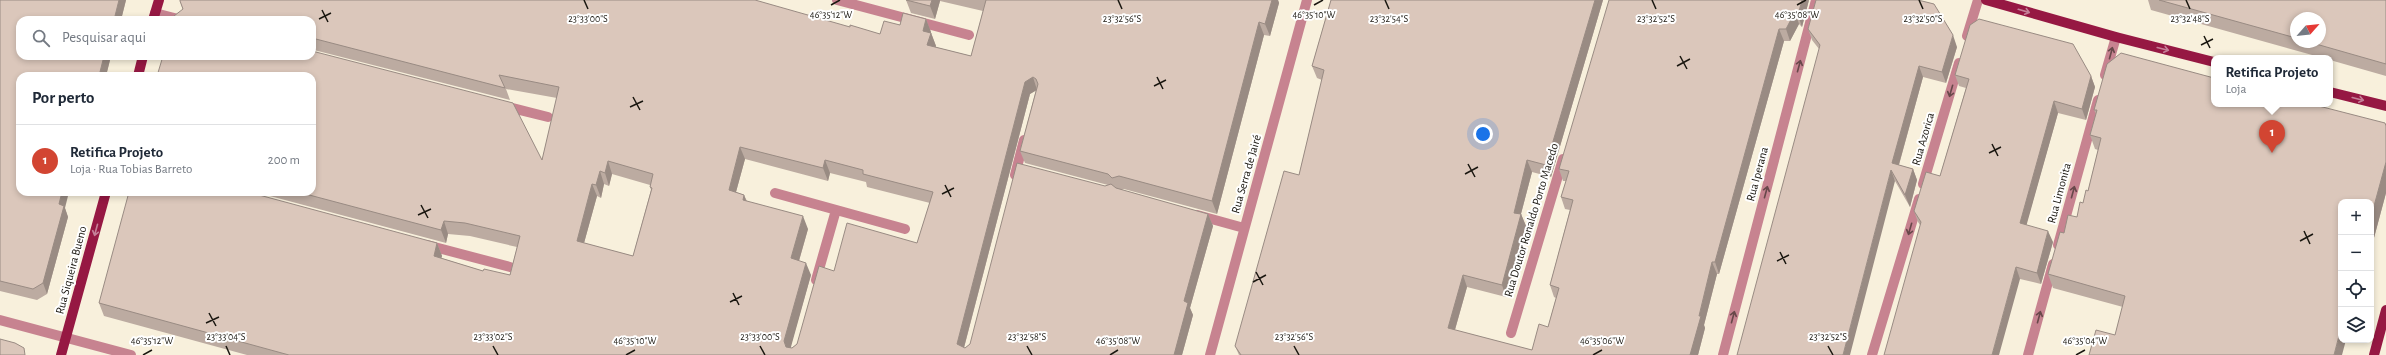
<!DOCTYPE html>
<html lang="pt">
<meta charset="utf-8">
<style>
body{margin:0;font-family:"Alegreya Sans",sans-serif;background:#f6f6f7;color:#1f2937}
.controls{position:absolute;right:12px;bottom:12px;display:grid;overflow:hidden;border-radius:8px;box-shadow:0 2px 6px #0003}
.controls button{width:36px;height:36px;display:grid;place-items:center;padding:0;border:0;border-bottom:1px solid #e0e1e3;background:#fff;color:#1f2937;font:20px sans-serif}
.compass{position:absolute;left:2290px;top:12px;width:36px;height:36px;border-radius:50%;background:#fff;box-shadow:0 2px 6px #0003;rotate:63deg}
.you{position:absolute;left:1483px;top:134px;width:14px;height:14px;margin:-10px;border:3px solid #fff;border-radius:50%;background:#1a73e8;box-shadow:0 0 0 6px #1a73e833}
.badge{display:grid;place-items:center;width:26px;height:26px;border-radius:50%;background:#d24532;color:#fff;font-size:13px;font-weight:700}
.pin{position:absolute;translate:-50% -33px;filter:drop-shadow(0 1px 2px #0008)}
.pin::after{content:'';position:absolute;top:21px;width:14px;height:12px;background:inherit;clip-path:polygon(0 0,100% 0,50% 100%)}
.popup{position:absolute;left:2211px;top:55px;width:122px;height:52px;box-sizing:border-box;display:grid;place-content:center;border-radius:8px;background:#fff;filter:drop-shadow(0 1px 3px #0005);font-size:13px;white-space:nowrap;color:#747a83}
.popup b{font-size:15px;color:#1f2937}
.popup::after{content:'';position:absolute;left:50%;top:100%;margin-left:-8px;border:8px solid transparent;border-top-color:#fff}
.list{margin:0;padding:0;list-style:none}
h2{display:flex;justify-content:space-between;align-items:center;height:52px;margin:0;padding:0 16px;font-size:17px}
h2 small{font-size:13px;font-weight:400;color:#747a83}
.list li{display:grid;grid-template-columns:26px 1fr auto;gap:12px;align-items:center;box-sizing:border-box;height:72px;padding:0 16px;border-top:1px solid #e0e1e3}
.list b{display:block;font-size:15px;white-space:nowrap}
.list p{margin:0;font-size:13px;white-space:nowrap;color:#747a83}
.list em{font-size:13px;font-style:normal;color:#747a83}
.icon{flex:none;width:22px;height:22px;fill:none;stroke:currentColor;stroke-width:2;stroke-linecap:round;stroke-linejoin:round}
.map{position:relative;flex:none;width:2386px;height:355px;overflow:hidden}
.search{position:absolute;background:#fff;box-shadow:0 2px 6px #0003;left:16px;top:16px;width:300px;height:44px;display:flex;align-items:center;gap:10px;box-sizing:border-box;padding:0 14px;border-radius:12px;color:#747a83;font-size:15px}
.panel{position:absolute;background:#fff;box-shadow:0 2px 6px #0003;left:16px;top:72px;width:300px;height:124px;border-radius:12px}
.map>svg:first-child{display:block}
</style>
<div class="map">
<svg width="2386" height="355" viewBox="0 0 2386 355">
<rect width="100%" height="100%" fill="#f8f0dc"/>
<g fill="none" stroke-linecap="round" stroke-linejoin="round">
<!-- minor -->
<path stroke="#c78390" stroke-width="10" d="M837,0L969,35
M155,13L182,20
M1967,36L1978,0
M2105,75L2116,37
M504,106L548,117
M1015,175L1024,140
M1923,184L1959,63
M775,193L905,229
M1197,215L1244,228
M427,245L510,267
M2058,245L2098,100
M816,280L836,210
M0,320L131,355
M1511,333L1563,159
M1210,355L1307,0
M1723,355L1816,0
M1872,355L1919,199
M2028,355L2053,264"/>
<!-- major -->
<path stroke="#961843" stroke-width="10" d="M1986,0L2116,37L2214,62
M153,20L159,0
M138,76L143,56
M2330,92L2386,106
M61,355L106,192
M2374,355L2386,310"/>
</g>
<!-- wall -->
<path fill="#bcaba1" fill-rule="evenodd" d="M0,0H126L121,20H20V56H111L106,76H20L68,217L47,294L37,300L0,291Z
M906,0H1278L1279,3L1270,36L1264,35L1217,214L1124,189L1121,190L1208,214L1213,226L1190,308L1193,315L1182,355H247L104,316L99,303L437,243L442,256L441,258L483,271L510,275L517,247L470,236L448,234L446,243L255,192H312L542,160L557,98L506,89L510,100L314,50H312V20L183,10L180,1L850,27L880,34L900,25L926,19L936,46L935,47L971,56L983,11L940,1L935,19L911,13ZM1036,90L1020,151L1025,163L1108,185L1105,186L970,344L965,348H964L1030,94ZM745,159L828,181L830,173L866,182L867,187L930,203L917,243L834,271L797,344L792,348H790L811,275L799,261L808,229L747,201L744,195L736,192ZM612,174L650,185V187L651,190L633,256L584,243L597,196L601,198L604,184L609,186Z
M1331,0H1603L1551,177L1532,172L1521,214L1526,226L1506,297L1467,287L1455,330L1532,350L1548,327L1556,298L1554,297L1550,285L1570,210L1565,209L1561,197L1566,181H1563L1559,169L1809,0L1802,27L1799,24L1790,41H1784L1719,274H1717L1704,325L1705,328L1698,355H1239L1235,346L1299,175L1322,80L1317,78L1312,66Z
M2148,0H2386V76L2330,60V58H2323L2151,10ZM2296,18L2320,42H2296Z
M1808,29L1957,47L1946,83L1923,77L1899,165L1913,169L1917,180L1910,207L1819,49L1812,40Z
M1955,75L2091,76L2095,87L2086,120L2058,113L2026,225L2053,242L2041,284L2020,279L1920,225L1918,222L1914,211L1940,176L1966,88L1959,86Z
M2094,110L2386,126V193L2371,249V202L2115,335L2123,307L2053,288L2048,274L2064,233L2077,217L2088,191L2098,150L2095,149L2090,135L2096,114Z"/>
<!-- shaded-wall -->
<path fill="#998b83" d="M119,0H126L121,20H114Z
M932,0H940V1L935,19L930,6Z
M1272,0H1278L1279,3L1270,36L1265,24Z
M1595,0H1603L1551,177L1546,165Z
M1802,0H1809L1802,27L1798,15Z
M1795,12L1799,24L1790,41L1786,29Z
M926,19L931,32L927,43L923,31Z
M1259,22L1264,35L1217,214L1212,201Z
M1779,29L1784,41L1719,274L1715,262Z
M931,33L936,46L932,57L927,45Z
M1953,35L1957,47L1946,83L1942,72Z
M104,56H111L106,76H99Z
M1919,66L1923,77L1896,175L1892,163Z
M2091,76L2095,87L2086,120L2082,109Z
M1033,77L1037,90L1030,94L962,355L957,344L1025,82Z
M2054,101L2058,113L2024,234L2020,223Z
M740,147L745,159L733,203L729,190Z
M825,160L830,173L828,181L823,168Z
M1527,160L1532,172L1518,225L1514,213Z
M608,161L612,174L609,186L605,173Z
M2386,162V193L2371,249V217Z
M1913,169L1917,180L1910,207L1905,195Z
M1891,170L1895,181L1850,355H1843Z
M600,171L604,184L601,198L596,185Z
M592,184L597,196L581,254L577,241Z
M62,192H69L65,208L68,217L47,294L43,283L59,204Z
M744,195L749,208L743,200Z
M1208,214L1213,226L1190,308L1193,315L1182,355H1174L1184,301Z
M1521,214L1526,226L1506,297L1502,285Z
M803,216L808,229L796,271L791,258Z
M444,221L448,234L446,243L441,230Z
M2048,231L2053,242L2041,284L2037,273Z
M437,243L442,256L438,269L434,256Z
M1712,262L1717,274L1704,325L1705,328L1698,355H1690Z
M806,263L811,275L789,354L784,341Z
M2016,267L2020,279L1999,355H1992Z
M1463,275L1467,287L1452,340L1448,328Z
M2341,328V340H2346L2342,355H2334Z"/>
<!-- building -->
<path fill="#dbc7bb" stroke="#998b83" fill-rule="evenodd" d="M0,0H119L114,20H20V56H104L99,76H20V192H62L59,204L64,206L43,283L33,289L0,281Z
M180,0H755L850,27V25L880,34L884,21L900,25L903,13L926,19L923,31L931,33L927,45L971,56L986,0H1272L1265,24L1259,22L1212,201L1119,176L1112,178L1108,174L1020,151L1038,84L1036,79L1033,77L1025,82L957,344L965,348L970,344L1017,163L1105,186L1111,184L1116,188L1208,214L1184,301L1188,303L1174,355H289L99,303L129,192H248L437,243L434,256L483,271L484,269L510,275L520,236L465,223L444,221L441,230L298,192H312V76H157L163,56H312V51L513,103L542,160L559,87L499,75L505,88L312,38V20H173L174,16L183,9L180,1ZM740,147L823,168L825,160L863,170V174L933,192L917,243L847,223L834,271L819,266L797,344L792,348L786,347L784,341L806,263L791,258L803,216L743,200L744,195L729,190ZM608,161L653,174L650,187L652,188L633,256L577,241L592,184L596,185L600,171L605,173Z
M906,0H932L930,6Z
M1331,0H1595L1546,165L1527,160L1514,213L1521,214L1502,285L1463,275L1448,328L1532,350L1539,324L1548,327L1559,288L1550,285L1573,200L1561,197L1569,171L1559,169L1609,0H1802L1798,15L1795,12L1786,29H1779L1715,262H1712L1699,316H1701L1690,355H1241L1235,346L1284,171L1299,175L1324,70L1312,66Z
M1816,0H1918L1934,4L1953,35L1942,72L1919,66L1892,163L1913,169L1905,195L1891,170L1843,355H1737L1820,45L1808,29Z
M2159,0H2386V64L2309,42H2320V18H2296V38Z
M1979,19L2073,44L2091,76L2082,109L2054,101L2020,223L2048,231L2037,273L2016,267L1992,355H1884L1921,222L1914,211L1926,172L1940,176L1969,79L1955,75L1970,25Z
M2121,53L2214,78V104H2311L2385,123L2386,126V162L2371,217V202H2341V328L2334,355H2089L2096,330L2115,335L2125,296L2048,274L2060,232L2064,233L2068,215L2077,217L2080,202L2083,203L2086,190L2088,191L2101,138L2090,135L2097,110H2094L2107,64Z
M0,339L15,343L24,348L25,355H0Z"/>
<!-- one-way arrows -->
<defs><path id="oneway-shaft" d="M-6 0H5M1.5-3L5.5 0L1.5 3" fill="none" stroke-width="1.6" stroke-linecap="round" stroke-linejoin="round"/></defs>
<g stroke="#c58098">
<use href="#oneway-shaft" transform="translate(2024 11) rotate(16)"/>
<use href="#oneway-shaft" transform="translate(2163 49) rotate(14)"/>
<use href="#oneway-shaft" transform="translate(2358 99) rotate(14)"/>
<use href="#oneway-shaft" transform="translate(96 230) rotate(105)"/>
</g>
<g stroke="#68484a">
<use href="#oneway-shaft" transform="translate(2111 53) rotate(-75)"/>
<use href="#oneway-shaft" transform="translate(1799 66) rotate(-75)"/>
<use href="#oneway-shaft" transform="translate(1951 91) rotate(106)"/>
<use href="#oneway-shaft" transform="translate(1766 192) rotate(-75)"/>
<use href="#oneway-shaft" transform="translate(2073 192) rotate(-75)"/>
<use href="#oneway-shaft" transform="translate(1910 229) rotate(106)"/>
<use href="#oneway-shaft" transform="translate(1733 317) rotate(-75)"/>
<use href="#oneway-shaft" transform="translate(2039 317) rotate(-75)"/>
</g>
<!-- ticks -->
<path fill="none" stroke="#1a1710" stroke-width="1.5" d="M584,0L588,9M1118,0L1122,9M1385,0L1389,9M1652,0L1656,9M1919,0L1923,9M2186,0L2190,9M831,5L840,0M1314,5L1323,0M1797,5L1806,0M322,10L328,22M319,19L331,13M2204,36L2210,48M2201,45L2213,39M1680,56L1687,69M1677,66L1690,59M1157,77L1163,89M1154,86L1166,80M633,97L640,110M630,107L643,101M1992,144L1998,156M1989,153L2001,147M1468,164L1475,177M1465,174L1478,167M945,185L951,197M942,194L954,188M421,205L428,218M418,215L431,209M2304,231L2310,244M2300,241L2313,234M1780,252L1786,264M1777,261L1789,255M1256,272L1263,285M1253,282L1266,275M733,293L739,305M730,302L742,296M209,313L216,326M206,323L219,317M226,346L230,355M493,346L498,355M760,346L765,355M1027,346L1032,355M1294,346L1299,355M1828,346L1833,355M143,355L152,350M626,355L635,350M1110,355L1118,350M1593,355L1602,350M2076,355L2085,350"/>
<g text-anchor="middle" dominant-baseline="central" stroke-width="4" stroke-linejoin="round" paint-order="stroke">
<!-- street labels -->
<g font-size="12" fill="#1a1710" stroke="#fff">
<text transform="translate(1923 139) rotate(-74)">Rua Azorica</text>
<text transform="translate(1246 174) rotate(-74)">Rua Serra de Jairé</text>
<text transform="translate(1757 174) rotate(-75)">Rua Iperana</text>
<text transform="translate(2059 193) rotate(-75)">Rua Limonita</text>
<text transform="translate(1531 220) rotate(-73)">Rua Doutor Ronaldo Porto Macedo</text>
<text transform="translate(71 270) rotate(-75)">Rua Siqueira Bueno</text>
</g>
</g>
<g font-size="10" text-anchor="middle" fill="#1a1710" stroke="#fff" stroke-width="4" stroke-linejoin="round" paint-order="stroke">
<text x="831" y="18">46°35'12"W</text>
<text x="1314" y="18">46°35'10"W</text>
<text x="1797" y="18">46°35'08"W</text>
<text x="588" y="22">23°33'00"S</text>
<text x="1122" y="22">23°32'56"S</text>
<text x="1389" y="22">23°32'54"S</text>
<text x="1656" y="22">23°32'52"S</text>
<text x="1923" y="22">23°32'50"S</text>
<text x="2190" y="22">23°32'48"S</text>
<text x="226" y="340">23°33'04"S</text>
<text x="493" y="340">23°33'02"S</text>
<text x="760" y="340">23°33'00"S</text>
<text x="1027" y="340">23°32'58"S</text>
<text x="1294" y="340">23°32'56"S</text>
<text x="1828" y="340">23°32'52"S</text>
<text x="152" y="344">46°35'12"W</text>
<text x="635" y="344">46°35'10"W</text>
<text x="1118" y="344">46°35'08"W</text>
<text x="1602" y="344">46°35'06"W</text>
<text x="2085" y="344">46°35'04"W</text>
</g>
</svg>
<div class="controls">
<button>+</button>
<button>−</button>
<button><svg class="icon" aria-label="locate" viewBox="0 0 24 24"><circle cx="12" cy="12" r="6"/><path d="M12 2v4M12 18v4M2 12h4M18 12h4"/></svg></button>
<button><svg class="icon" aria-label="layers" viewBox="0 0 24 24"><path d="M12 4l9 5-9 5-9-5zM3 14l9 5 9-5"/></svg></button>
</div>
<svg class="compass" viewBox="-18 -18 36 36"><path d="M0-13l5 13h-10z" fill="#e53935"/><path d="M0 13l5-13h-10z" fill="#747a83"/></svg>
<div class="you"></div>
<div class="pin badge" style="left:2272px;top:153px">1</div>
<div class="popup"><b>Retifica Projeto</b>Loja</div>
<div class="search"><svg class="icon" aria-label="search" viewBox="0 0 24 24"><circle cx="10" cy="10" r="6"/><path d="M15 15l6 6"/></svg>Pesquisar aqui</div>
<section class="panel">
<h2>Por perto<small></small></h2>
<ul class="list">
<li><span class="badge">1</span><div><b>Retifica Projeto</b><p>Loja · Rua Tobias Barreto</p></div><em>200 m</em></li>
</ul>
</section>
</div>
